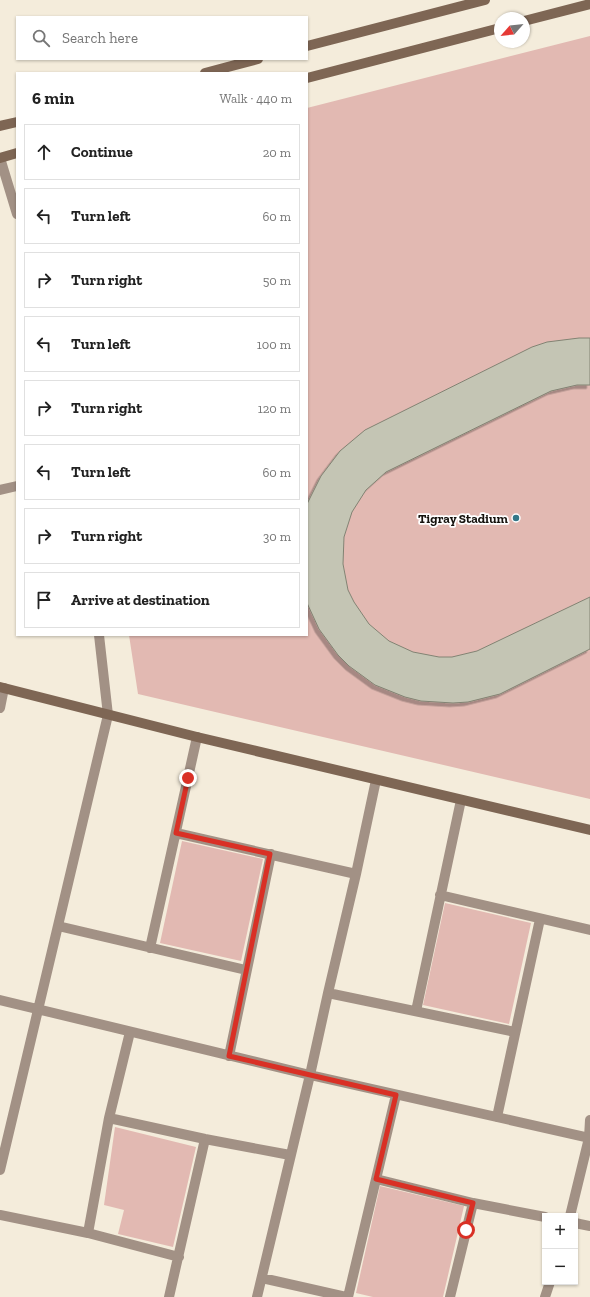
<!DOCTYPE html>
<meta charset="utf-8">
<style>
body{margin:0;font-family:"Zilla Slab",serif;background:#f2f2f2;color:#222}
.controls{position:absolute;right:12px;bottom:12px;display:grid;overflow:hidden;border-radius:0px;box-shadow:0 1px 3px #0004}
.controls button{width:36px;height:36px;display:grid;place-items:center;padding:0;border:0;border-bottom:1px solid #e0e0e0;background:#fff;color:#222;font:20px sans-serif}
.compass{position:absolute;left:494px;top:12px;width:36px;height:36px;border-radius:50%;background:#fff;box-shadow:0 1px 3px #0004;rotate:243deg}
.stop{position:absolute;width:12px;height:12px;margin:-9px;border:3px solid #d93025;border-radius:50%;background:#fff}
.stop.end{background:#d93025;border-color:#fff;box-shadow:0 1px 4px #0008}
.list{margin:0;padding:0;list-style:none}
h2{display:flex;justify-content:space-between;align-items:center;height:52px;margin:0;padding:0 16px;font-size:17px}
h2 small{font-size:13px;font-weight:400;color:#767676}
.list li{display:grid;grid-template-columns:26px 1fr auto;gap:12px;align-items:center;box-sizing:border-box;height:56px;margin:0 8px 8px;padding:0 8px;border:1px solid #e0e0e0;border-radius:0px}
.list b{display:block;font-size:15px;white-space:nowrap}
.list em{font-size:13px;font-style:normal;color:#767676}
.icon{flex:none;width:22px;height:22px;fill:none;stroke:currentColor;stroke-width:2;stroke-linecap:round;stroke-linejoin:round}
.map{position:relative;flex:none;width:590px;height:1297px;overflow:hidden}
.search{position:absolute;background:#fff;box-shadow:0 1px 3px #0004;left:16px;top:16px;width:292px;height:44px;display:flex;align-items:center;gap:10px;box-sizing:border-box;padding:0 14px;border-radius:0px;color:#767676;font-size:15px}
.panel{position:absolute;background:#fff;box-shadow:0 1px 3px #0004;left:16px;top:72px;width:292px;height:564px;border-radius:0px}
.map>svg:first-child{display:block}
</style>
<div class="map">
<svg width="590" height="1297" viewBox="0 0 590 1297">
<defs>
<filter id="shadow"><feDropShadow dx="-3.5" dy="3.5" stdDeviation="0" flood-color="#0004"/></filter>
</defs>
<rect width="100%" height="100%" fill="#f4ecdb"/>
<!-- green -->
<path fill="#e2b9b2" d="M590,36V799L138,694L129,635H307V108Z
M182,841L263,859L241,961L160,943Z
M445,903L531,923L509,1024L423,1005Z
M115,1127L196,1147L173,1247L118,1234L124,1210L104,1205Z
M380,1186L464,1206L443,1297H373L356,1293Z"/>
<!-- building -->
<path fill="#c4c5b4" stroke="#828373" filter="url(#shadow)" d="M579,338H590V385H577L551,391L386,472L366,490L352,512L344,537L343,564L348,590L354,602L369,624L389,641L413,652L439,657H452L477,651L590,597V649L500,694L468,702L453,703L421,701L405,697L375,685L349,666L338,655L319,629L307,603V504L321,476L340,451L365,430L532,347L547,342Z"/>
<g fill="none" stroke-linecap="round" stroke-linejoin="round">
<!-- street -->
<path stroke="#a29185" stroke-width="10" d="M0,158L17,214
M0,490L17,486
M0,708L4,688
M176,833L356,874
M440,895L590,930
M58,926L246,970
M150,948L197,737
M328,993L515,1032
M0,1000L310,1075L590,1138
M416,1011L461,800
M229,1056L271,854
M497,1117L540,919
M109,1118L205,1139L290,1155
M0,1170L108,715L99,635
M376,1179L473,1203L545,1217
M0,1215L88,1233L179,1257
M570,1216L589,1138L590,1120
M575,1223L590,1226
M88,1233L109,1118L130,1032
M262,1278L346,1297
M169,1297L205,1139
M257,1297L310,1075L328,993L356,874L376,780
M348,1297L396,1095
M450,1297L473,1203
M545,1297L550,1282"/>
<!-- secondary -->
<path stroke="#7e6654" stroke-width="10" d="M524,21L590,4
M307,46L485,0
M205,73L258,59
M307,78L500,28
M0,126L17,122
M0,158L17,153
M0,687L197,737L590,830"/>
</g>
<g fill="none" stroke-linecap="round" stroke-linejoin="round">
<!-- route -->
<path stroke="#d93025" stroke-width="5" d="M188,778L176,833L270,854L229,1056L396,1095L376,1179L473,1203L466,1230"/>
</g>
<!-- markers -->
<circle fill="#347788" stroke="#fff" stroke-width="1.5" cx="516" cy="518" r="4"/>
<g text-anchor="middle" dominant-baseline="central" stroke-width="3.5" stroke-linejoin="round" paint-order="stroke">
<!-- poi labels -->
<g font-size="13" font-weight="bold" fill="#15120d" stroke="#fff" text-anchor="end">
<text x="508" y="518">Tigray Stadium</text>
</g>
</g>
</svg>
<div class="controls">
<button>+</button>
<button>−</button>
</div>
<svg class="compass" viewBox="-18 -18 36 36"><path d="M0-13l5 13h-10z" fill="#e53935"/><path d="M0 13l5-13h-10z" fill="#767676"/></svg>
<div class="stop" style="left:466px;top:1230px"></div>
<div class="stop end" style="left:188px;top:778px"></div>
<div class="search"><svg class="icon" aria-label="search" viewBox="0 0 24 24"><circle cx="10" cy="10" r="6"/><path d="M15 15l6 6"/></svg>Search here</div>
<section class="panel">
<h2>6 min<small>Walk · 440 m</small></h2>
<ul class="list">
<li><svg class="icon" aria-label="ahead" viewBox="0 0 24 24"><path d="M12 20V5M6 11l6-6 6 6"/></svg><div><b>Continue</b></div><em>20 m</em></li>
<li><svg class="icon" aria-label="left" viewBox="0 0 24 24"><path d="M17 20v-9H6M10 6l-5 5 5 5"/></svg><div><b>Turn left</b></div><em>60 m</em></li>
<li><svg class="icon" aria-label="right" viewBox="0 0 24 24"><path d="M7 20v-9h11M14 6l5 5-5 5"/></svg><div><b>Turn right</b></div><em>50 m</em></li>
<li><svg class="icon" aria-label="left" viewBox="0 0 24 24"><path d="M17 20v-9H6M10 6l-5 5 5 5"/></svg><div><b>Turn left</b></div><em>100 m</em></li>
<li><svg class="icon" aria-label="right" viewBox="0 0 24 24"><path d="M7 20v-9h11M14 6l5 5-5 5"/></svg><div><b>Turn right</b></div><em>120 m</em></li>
<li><svg class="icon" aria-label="left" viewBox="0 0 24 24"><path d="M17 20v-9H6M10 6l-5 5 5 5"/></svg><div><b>Turn left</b></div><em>60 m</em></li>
<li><svg class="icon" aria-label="right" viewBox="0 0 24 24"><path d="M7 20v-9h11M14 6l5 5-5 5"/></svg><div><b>Turn right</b></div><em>30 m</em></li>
<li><svg class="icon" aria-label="arrive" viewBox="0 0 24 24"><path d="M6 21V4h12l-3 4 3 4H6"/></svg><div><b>Arrive at destination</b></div></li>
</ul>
</section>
</div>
